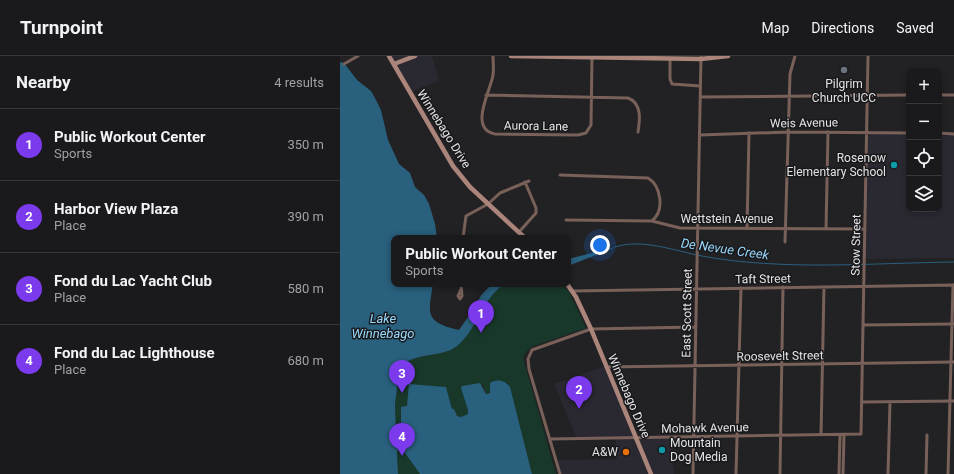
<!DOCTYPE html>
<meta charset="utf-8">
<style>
body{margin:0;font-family:Roboto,sans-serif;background:#272729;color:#f1f3f6}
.controls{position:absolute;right:12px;top:12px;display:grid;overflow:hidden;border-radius:8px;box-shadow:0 2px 6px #0003}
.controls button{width:36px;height:36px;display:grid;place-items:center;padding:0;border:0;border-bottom:1px solid #38383b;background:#1a1a1c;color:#f1f3f6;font:20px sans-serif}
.you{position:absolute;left:260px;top:189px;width:14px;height:14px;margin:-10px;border:3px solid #fff;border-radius:50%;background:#1a73e8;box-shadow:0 0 0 6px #1a73e833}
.badge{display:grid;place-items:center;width:26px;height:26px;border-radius:50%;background:#7c3aed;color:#fff;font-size:13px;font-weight:700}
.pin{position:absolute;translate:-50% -33px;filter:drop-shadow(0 1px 2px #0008)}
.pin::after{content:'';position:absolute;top:21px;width:14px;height:12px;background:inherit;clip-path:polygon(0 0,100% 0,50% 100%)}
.popup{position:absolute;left:51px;top:179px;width:180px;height:52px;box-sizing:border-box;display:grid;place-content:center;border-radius:8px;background:#1a1a1c;filter:drop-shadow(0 1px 3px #0005);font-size:13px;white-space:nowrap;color:#9fa1a3}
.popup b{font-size:15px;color:#f1f3f6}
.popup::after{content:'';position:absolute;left:50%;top:100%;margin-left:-8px;border:8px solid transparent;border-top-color:#1a1a1c}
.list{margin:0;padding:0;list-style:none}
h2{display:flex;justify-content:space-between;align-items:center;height:52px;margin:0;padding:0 16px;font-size:17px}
h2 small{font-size:13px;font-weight:400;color:#9fa1a3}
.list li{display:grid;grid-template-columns:26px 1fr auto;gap:12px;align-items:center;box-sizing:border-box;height:72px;padding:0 16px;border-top:1px solid #38383b}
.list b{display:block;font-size:15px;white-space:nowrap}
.list p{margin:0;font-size:13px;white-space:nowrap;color:#9fa1a3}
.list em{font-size:13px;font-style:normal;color:#9fa1a3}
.icon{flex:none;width:22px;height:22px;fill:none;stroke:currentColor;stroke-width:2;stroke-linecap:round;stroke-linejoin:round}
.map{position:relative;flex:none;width:614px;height:418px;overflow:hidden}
header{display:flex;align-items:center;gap:24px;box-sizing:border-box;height:56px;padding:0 20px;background:#1a1a1c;border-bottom:1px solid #38383b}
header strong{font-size:19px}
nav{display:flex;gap:22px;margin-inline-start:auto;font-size:14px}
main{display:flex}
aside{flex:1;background:#1a1a1c}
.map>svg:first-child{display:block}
</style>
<header>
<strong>Turnpoint</strong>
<nav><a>Map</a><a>Directions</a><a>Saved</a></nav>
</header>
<main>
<aside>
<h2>Nearby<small>4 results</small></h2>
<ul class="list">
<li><span class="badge">1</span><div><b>Public Workout Center</b><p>Sports</p></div><em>350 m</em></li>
<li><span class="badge">2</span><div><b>Harbor View Plaza</b><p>Place</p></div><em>390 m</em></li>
<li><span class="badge">3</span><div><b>Fond du Lac Yacht Club</b><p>Place</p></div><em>580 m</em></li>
<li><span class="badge">4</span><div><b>Fond du Lac Lighthouse</b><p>Place</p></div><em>680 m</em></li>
</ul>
</aside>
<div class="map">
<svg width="614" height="418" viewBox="0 0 614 418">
<rect width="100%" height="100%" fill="#222225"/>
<!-- built -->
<path fill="#2a2831" d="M49,0H92L99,25L70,36Z
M528,76L569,77V153H599V77L614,78V202L525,203Z
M266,310L295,381H333V412H334V418H220L216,404L276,403V382L237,383L214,328Z"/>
<!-- green -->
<path fill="#18382a" d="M167,228H222L229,236L246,272L191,291L185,297L183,302L216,418H192L175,351L168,327L146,338L143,329L121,332L128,354V358L121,361L117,360L114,353H112L106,331L76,329L66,351H62L61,376L57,379L56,377L55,348L60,310C80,295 102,302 117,290C137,275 145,235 167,228Z
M57,393H59L65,397L80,418H58Z"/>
<!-- water -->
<path fill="#29607d" d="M0,6L4,7L17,24L31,35L35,42L41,54L48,84L59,108L70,117L75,131L84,139L89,148L95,168L97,182H54V228H93C88,259 85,266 119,274L135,251L147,228H167C145,235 137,275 117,290C102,302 80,295 60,310L55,348L56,377L58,379L61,376V351L67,350L69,328L106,331L112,353H114L117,360L121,361L128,358V354L121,332L122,330L140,327L146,338L150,337V327C157,322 166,325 170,331L192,418H80L65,397L59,393L57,396L58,418H0Z
M276,191L228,210V203Z"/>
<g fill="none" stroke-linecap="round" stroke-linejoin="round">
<!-- stream -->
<path stroke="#29607d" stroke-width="1" d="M275,191C302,182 335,195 362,200C442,215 532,207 614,206"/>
<!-- street -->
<path stroke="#79615a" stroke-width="3" d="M153,0C153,6 154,13 153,19C151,34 128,73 155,78L238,79L246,77L251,69L252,1
M330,2V23L332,28L360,30
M4,8L18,0
M146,39L288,42C302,47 300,64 298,76
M599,39H614
M360,41L569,39
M599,77L614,78
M360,79L449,76L569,77
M220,119L308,122C321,130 325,154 312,165
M226,164L312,165L340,172L525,173
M407,172L409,77
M486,173L488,76
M179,176L196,157V152L185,126
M123,182L126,160L148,148L160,137L189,125
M445,186L450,18L455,0
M121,233L118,240L120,243L122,240L121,228
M232,235L614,229
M523,269L614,268
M266,311L614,306
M522,346L614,345
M481,379L484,231
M210,383L521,378L528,0
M220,418L189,313L188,303L192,294L251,273L356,271
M353,418L361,0
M396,418L401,232
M440,418L443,231
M499,418L500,379
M503,418L504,379
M548,418L550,346
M586,418L587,379
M608,418L613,229"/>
<!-- secondary -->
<path stroke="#ab847a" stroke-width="4.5" d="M49,0L113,110L130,131L185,182
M171,0L361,3L388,0
M54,8L75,0
M227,228L236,241L251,273L311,418"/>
</g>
<!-- markers -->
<circle fill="#6b7280" stroke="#19191b" stroke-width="1.5" cx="504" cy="14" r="4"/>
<g fill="#0f9aa8" stroke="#19191b" stroke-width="1.5">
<circle cx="554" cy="109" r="4"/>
<circle cx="322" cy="394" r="4"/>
</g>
<circle fill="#e8710a" stroke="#19191b" stroke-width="1.5" cx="286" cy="396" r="4"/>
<g text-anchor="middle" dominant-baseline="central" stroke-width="3" stroke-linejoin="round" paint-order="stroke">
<!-- poi labels -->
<g font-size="12" fill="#e3e3e5" stroke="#19191b" text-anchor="end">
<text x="504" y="28" text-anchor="middle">Pilgrim<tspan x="504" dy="14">Church UCC</tspan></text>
<text x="546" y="102">Rosenow<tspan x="546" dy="14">Elementary School</tspan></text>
<text x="330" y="387" text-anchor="start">Mountain<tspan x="330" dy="14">Dog Media</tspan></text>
<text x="278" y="396">A&amp;W</text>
</g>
<!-- street labels -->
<g font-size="12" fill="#e3e3e5" stroke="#19191b">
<text transform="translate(464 67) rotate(-1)">Weis Avenue</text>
<text transform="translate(196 70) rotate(1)">Aurora Lane</text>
<text transform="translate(104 73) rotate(58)">Winnebago Drive</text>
<text x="387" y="163">Wettstein Avenue</text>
<text transform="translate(516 189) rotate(-89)">Stow Street</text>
<text transform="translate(423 223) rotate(-1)">Taft Street</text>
<text transform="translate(347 257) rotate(-89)">East Scott Street</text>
<text transform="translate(440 300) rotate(-1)">Roosevelt Street</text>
<text transform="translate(289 340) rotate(67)">Winnebago Drive</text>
<text transform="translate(365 372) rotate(-1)">Mohawk Avenue</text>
</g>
<!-- water labels -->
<g font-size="13" font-style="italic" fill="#98d8fe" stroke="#19191b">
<text transform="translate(385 193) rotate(8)">De Nevue Creek</text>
<text x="43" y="262">Lake<tspan x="43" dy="15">Winnebago</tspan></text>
</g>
</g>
</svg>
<div class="controls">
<button>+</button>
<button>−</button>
<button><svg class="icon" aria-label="locate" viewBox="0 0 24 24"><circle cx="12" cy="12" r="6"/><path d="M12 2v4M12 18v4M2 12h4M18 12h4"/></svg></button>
<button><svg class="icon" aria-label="layers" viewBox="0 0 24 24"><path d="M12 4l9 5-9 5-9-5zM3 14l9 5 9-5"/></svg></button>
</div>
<div class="you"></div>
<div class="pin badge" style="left:141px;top:277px">1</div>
<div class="popup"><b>Public Workout Center</b>Sports</div>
<div class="pin badge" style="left:239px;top:353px">2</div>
<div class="pin badge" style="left:62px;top:337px">3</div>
<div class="pin badge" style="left:62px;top:400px">4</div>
</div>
</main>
